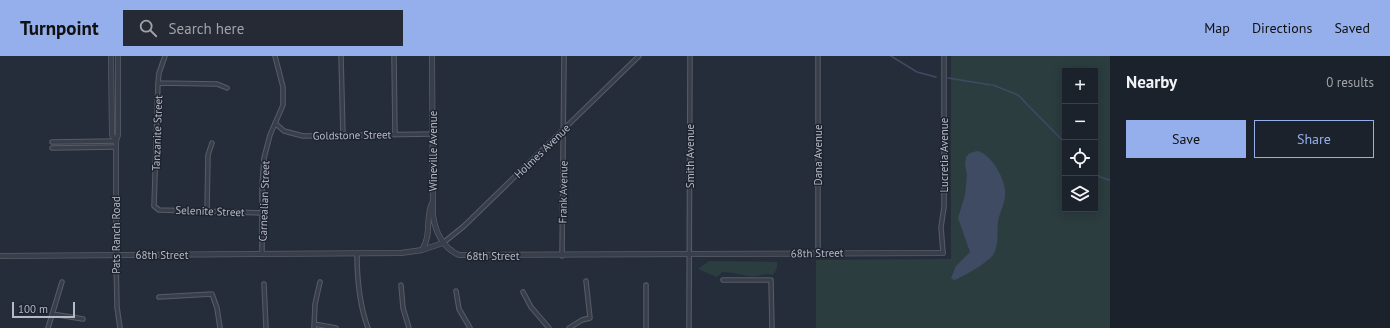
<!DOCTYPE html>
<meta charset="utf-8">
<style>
body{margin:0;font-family:"PT Sans",sans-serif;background:#252a34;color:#f1f3f6}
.controls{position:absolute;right:12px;top:12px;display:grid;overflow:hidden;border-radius:0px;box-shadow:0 2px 10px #0003}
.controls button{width:36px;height:36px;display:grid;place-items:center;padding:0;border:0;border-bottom:1px solid #3a3f48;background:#1c222c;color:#f1f3f6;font:20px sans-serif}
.scale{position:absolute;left:12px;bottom:10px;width:63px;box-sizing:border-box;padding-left:4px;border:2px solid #b5bac6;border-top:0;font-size:11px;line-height:14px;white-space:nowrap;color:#b5bac6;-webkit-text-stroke:3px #1e242f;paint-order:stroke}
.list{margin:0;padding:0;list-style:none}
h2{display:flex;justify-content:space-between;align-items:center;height:52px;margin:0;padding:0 16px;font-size:17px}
h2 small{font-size:13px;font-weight:400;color:#a0a4a9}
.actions{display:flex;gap:8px;padding:12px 16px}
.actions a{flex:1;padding:9px 0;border:1px solid #94afeb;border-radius:0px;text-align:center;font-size:14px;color:#94afeb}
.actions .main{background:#94afeb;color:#111}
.icon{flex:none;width:22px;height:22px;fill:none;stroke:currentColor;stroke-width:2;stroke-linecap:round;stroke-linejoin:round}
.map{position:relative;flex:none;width:1110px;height:272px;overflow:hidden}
header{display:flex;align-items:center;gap:24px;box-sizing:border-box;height:56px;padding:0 20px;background:#94afeb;color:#111}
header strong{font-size:19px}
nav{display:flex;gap:22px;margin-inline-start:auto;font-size:14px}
.search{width:280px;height:36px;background:#252a34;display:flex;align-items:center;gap:10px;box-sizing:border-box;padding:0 14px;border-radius:0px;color:#a0a4a9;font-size:15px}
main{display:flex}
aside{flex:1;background:#1c222c}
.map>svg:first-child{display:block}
</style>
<header>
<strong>Turnpoint</strong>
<div class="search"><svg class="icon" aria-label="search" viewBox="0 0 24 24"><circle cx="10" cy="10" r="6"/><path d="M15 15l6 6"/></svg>Search here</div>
<nav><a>Map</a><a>Directions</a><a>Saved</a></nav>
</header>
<main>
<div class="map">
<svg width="1110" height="272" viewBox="0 0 1110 272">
<rect width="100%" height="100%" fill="#262d3a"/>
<!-- green -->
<path fill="#2c3d3f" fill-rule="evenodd" d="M951,0H1110V272H816V204L951,203ZM1065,15H1095V153H1065Z
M709,205L777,206V212L773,219C767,217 763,219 757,220C745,221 734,216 722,216L717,221L698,213Z"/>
<!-- water -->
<path fill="#3f4b63" d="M977,95C991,97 1007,125 1005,139C1005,148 999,157 998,166C997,177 999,189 993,199C988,206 962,222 954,224L951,222L956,210L970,196L958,162L965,139L967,119L965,109L966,101L970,97Z"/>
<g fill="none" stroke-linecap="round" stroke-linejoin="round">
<!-- stream -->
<path stroke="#3f4b63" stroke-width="1.5" d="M891,0L917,16L936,21
M948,22L991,29
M993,29L1018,39L1065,87
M1095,116L1100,121L1110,124"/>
<!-- minor casing -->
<g stroke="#575d68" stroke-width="5.5">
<path id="minor" d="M165,0L159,17L158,27L154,150L159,154L262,157
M341,0L343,80
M394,0L395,79
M818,0V197
M158,27L217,28L227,32
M275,67L284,75L303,80L433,78
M52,86L116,85
M52,92L116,91
M207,155L208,99L212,87
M443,187L464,170L639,0
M943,197L941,171L944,151V0
M262,198V130L264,102L270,79L283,49V31L275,0
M357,198C357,223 359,248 368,272
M116,200L117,251L120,272
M562,200L564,0
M723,224H771L772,272
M264,228L266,272
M401,229L403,252L409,272
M646,229V272
M456,235L459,253L470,272
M523,236L531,251L549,272
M159,241L212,238L217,252L220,272
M52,258L83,263
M314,268L336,272
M48,272L62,226
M314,272L315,248L320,226
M569,272L582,264L590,262L586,225
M689,272L690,0"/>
</g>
<!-- tertiary casing -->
<g stroke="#575d68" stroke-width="6">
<path id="tertiary" d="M111,0L112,79L116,85
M432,0L433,159C435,176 443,192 459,199L943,197
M422,194C432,179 425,163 432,147
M0,200L401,197L422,194L443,187
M116,200V85L118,79V0"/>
</g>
<!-- minor -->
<use href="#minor" stroke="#393f4a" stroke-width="3.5"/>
<!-- tertiary -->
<use href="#tertiary" stroke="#393f4a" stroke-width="4.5"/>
</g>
<g text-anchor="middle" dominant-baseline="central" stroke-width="3" stroke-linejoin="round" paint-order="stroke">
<!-- street labels -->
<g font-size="11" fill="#b5bac6" stroke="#1e242f">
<text transform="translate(157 77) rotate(-88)">Tanzanite Street</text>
<text transform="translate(352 79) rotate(-1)">Goldstone Street</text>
<text transform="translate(433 95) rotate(-90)">Wineville Avenue</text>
<text transform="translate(542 95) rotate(-44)">Holmes Avenue</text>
<text transform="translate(818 99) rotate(-90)">Dana Avenue</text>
<text transform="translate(944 99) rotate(-90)">Lucretia Avenue</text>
<text transform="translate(690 100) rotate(-90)">Smith Avenue</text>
<text transform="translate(563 136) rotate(-89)">Frank Avenue</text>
<text transform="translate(264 145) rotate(-88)">Carnealian Street</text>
<text transform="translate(210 155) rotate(2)">Selenite Street</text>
<text transform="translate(116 179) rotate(-90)">Pats Ranch Road</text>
<text transform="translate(817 197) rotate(-1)">68th Street</text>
<text x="162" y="199">68th Street</text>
<text x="493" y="200">68th Street</text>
</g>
</g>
</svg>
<div class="controls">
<button>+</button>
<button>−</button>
<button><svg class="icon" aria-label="locate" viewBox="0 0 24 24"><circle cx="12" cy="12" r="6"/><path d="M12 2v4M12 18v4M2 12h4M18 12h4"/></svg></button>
<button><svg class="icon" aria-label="layers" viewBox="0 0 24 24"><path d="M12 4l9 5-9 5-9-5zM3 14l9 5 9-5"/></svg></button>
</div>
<div class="scale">100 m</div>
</div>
<aside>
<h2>Nearby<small>0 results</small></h2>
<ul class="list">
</ul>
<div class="actions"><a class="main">Save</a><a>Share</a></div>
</aside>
</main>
